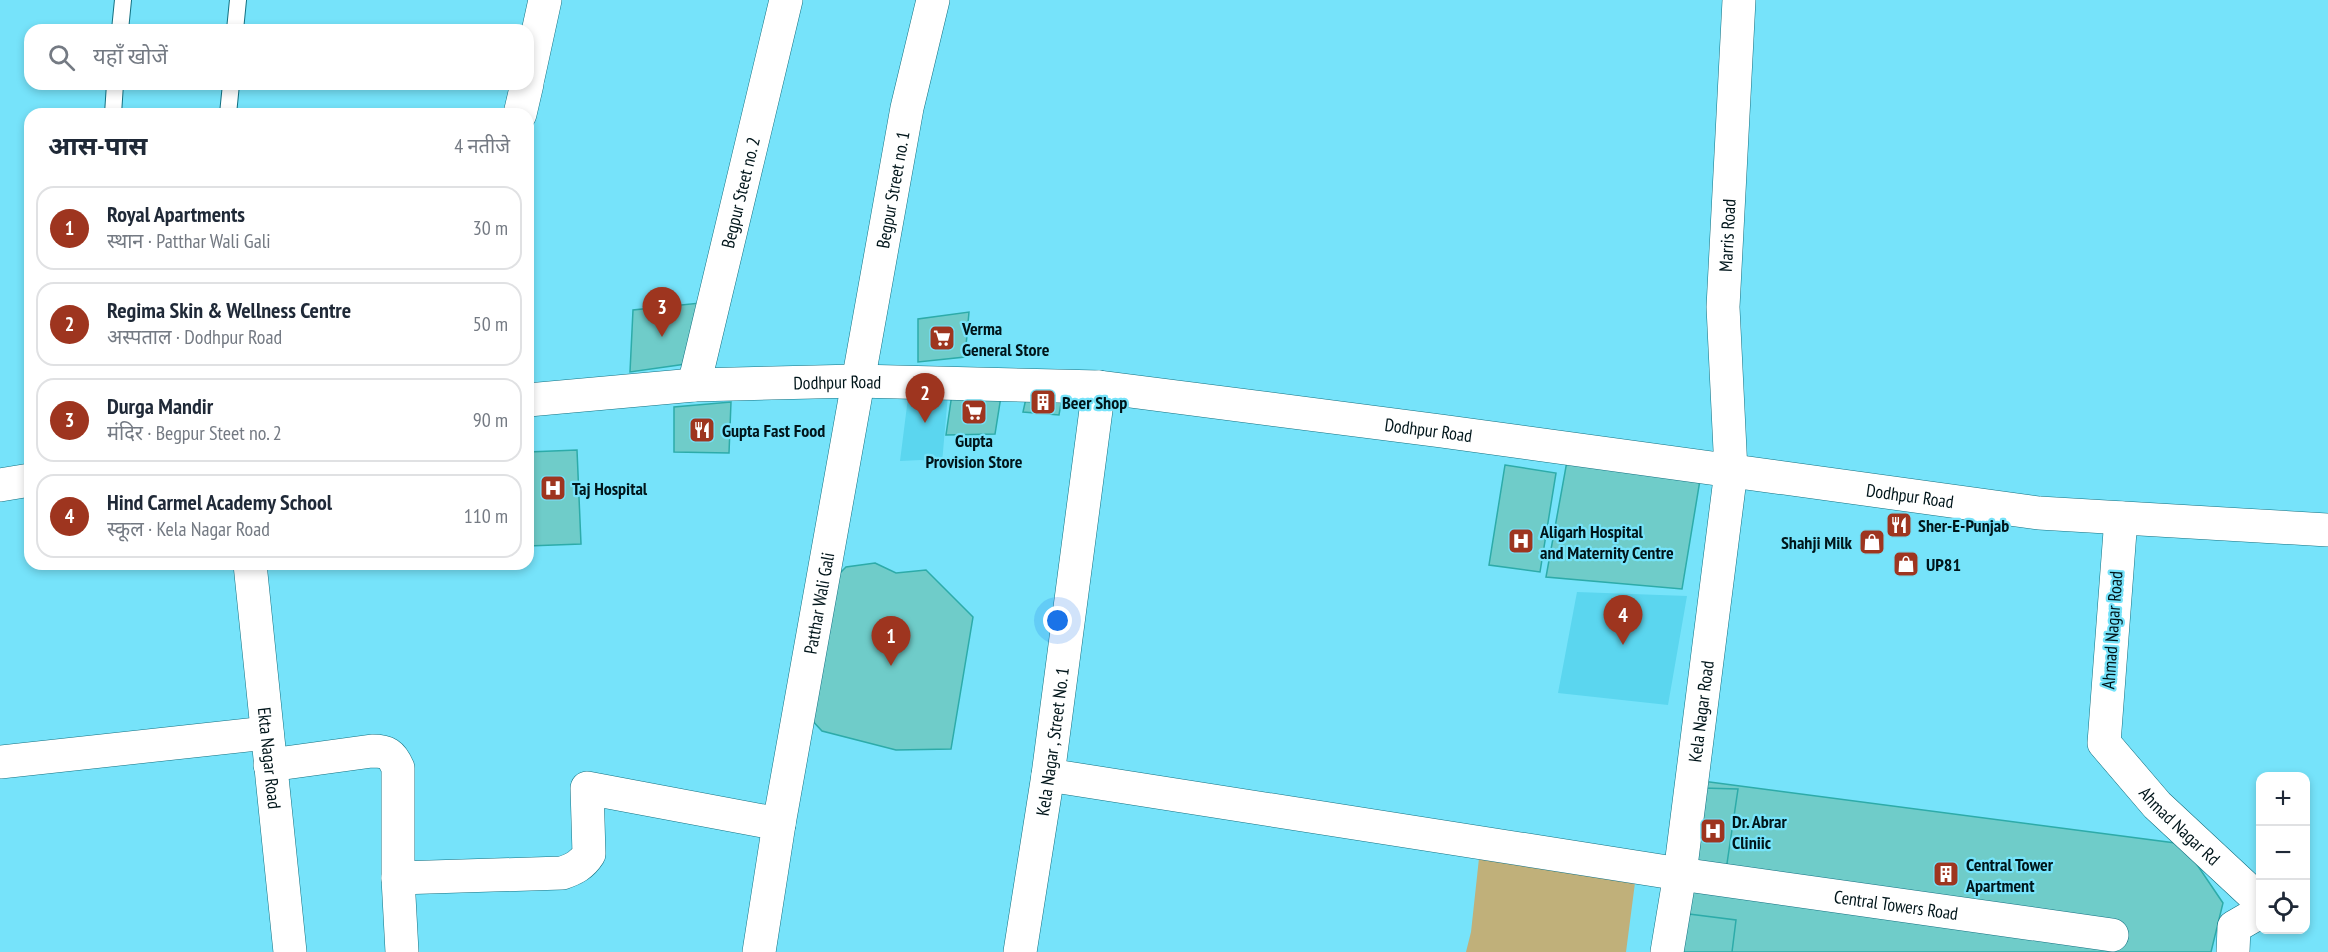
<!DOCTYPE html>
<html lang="hi">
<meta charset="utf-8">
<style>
body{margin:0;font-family:"PT Sans Narrow","Noto Sans Devanagari",sans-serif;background:#f2f2f3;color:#1f2937}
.controls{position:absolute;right:18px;bottom:18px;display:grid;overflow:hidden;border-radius:12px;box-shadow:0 3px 9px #0003}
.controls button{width:54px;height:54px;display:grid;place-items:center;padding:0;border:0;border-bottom:2px solid #e0e1e3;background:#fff;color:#1f2937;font:30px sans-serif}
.you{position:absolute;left:1058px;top:621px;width:21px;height:21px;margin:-15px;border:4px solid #fff;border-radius:50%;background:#1a73e8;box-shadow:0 0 0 9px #1a73e833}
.badge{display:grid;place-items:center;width:39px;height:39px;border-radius:50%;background:#9e351f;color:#fff;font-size:20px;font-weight:700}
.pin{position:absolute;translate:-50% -50px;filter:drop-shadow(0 2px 3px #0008)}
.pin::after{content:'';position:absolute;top:32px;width:21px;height:18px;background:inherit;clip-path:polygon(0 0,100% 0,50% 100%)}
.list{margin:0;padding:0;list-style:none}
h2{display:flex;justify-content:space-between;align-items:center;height:78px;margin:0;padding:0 24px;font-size:26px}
h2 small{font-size:20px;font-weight:400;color:#747a83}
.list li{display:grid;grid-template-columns:39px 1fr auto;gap:18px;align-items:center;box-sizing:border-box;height:84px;margin:0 12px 12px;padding:0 12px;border:2px solid #e0e1e3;border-radius:18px}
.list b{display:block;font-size:22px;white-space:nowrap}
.list p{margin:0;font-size:20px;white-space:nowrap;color:#747a83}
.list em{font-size:20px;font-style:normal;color:#747a83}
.icon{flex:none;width:33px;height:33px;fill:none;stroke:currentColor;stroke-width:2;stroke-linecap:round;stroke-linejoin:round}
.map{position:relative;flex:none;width:2328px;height:952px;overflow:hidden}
.search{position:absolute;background:#fff;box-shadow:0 3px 9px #0003;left:24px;top:24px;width:510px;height:66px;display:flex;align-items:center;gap:15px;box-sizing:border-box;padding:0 21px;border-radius:18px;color:#747a83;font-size:22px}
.panel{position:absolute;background:#fff;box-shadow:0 3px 9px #0003;left:24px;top:108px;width:510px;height:462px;border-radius:18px}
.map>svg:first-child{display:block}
</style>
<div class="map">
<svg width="2328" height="952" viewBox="0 0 2328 952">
<rect width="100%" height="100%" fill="#76e3fa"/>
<!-- built -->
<path fill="#5bd6ef" d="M910,382L949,383L942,463L921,460L900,461Z
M1577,592L1687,596L1668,705L1558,693Z"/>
<!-- green -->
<path fill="#c0b07a" d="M1480,849L1636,875L1626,952H1466L1471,932Z"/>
<!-- building -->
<path fill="#6fccc9" stroke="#2daba9" stroke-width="1.5" d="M700,303L686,364L630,372L633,310Z
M969,312L965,357L918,362V319Z
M953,387L1002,390L995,434L946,435Z
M1028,389L1063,392L1059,415L1023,412Z
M731,402L729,453L674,452V407Z
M577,450L581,544L528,546V452Z
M1567,461L1700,480L1682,589L1546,577Z
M1505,465L1556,473L1540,572L1489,565Z
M875,563L896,573L926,570L973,617L951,749L896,750L822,731L808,716L833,580L846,567Z
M1702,781L2183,844L2223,903L2211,952H1678Z
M1702,788L1738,789L1725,877L1688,872Z
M1681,913L1736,920L1732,952H1674Z"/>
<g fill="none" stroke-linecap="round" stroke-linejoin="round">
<!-- service casing -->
<g stroke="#137182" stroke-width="18">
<path id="service" d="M120,30L123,0
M235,30L238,0
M113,114L115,84
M228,114L231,84"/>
</g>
<!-- minor casing -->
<g stroke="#137182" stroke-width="34">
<g id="minor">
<path d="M528,78L545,0"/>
<path d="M520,114L527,84"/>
<path id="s1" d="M694,385L786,0"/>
<path id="s2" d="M2121,518L2104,743L2157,805L2260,901"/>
<path id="s3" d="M250,564L290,952"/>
<path d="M0,762L267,733"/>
<path d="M270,765L372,751C387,751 392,754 398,768V878L402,952"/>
<path id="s4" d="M1048,775L1680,874L2112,935"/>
<path d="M398,878L562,873C574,869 582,865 589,854L587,788L779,824"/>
<path id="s5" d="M759,952L779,824L907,108L933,0"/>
<path id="s6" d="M1020,952L1048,775L1099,387"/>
<path id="s7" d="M1667,952L1680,874L1731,471"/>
<path d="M2233,952L2234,927L2260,912"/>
</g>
</g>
<!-- tertiary casing -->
<g stroke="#137182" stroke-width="34">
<g id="tertiary">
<path id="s8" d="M528,400L694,385L857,381L1099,387L1441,431L2039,513L2328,530"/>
<path id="s9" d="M1731,471L1723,307L1739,0"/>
<path d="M0,485L30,480"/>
</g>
</g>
<!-- service -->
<use href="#service" stroke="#fff" stroke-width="16"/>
<!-- minor -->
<use href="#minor" stroke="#fff" stroke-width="33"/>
<!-- tertiary -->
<use href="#tertiary" stroke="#fff" stroke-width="33"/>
</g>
<!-- icons -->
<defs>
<g id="supermarket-square" transform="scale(1.35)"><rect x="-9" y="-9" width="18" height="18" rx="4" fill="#9e351f" stroke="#76e3fa"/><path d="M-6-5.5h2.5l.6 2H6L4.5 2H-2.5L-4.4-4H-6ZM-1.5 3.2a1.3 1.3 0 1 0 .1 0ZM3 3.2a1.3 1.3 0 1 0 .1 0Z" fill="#fff"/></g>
<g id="building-square" transform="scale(1.35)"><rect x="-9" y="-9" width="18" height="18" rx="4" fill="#9e351f" stroke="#76e3fa"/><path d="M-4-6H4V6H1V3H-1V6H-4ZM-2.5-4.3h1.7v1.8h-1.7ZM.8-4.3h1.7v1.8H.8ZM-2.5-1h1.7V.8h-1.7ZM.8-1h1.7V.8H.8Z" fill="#fff"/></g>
<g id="restaurant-square" transform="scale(1.35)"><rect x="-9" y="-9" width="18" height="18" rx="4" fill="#9e351f" stroke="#76e3fa"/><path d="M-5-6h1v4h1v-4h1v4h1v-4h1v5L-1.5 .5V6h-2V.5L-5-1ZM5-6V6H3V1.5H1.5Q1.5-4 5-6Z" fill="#fff"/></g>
<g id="hospital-square" transform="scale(1.35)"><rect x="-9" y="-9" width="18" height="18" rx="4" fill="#9e351f" stroke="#76e3fa"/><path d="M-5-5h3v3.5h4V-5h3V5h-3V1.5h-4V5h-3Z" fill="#fff"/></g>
<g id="shop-square" transform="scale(1.35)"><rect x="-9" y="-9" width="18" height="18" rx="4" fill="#9e351f" stroke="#76e3fa"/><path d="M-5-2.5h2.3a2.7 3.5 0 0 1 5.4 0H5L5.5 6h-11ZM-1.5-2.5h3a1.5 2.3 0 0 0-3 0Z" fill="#fff"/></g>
</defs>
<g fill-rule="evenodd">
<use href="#supermarket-square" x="942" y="338"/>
<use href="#building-square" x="1043" y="402"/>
<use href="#supermarket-square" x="974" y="412"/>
<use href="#restaurant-square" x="702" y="430"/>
<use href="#hospital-square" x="553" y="488"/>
<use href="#restaurant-square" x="1899" y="525"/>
<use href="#hospital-square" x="1521" y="541"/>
<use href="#shop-square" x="1872" y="542"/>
<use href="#shop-square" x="1906" y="564"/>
<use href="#hospital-square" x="1713" y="831"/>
<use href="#building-square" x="1946" y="874"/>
</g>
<g text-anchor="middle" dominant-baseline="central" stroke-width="4.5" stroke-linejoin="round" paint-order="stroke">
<!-- street labels -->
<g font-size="18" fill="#00151a" stroke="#76e3fa">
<text stroke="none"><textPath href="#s5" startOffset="774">Begpur Street no. 1</textPath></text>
<text stroke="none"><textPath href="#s1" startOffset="198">Begpur Steet no. 2</textPath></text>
<text stroke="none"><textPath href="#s9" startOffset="236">Marris Road</textPath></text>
<text stroke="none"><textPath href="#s8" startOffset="310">Dodhpur Road</textPath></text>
<text stroke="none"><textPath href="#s8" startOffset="904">Dodhpur Road</textPath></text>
<text stroke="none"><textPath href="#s8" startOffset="1390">Dodhpur Road</textPath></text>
<text stroke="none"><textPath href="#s5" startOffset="354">Patthar Wali Gali</textPath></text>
<text transform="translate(2112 630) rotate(-86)">Ahmad Nagar Road</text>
<text stroke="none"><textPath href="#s7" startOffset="243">Kela Nagar Road</textPath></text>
<text stroke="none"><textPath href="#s6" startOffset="213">Kela Nagar , Street No. 1</textPath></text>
<text stroke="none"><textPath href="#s3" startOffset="195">Ekta Nagar Road</textPath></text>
<text stroke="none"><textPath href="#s2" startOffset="338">Ahmad Nagar Rd</textPath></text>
<text stroke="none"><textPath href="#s4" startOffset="858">Central Towers Road</textPath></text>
</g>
<!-- poi labels -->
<g font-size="18" font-weight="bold" fill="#00151a" stroke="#76e3fa" text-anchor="start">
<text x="962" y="328">Verma<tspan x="962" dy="21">General Store</tspan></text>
<text x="1062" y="402">Beer Shop</text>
<text x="722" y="430">Gupta Fast Food</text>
<text x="974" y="440" text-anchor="middle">Gupta<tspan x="974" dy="21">Provision Store</tspan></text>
<text x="572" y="488">Taj Hospital</text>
<text x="1918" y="525">Sher-E-Punjab</text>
<text x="1540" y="531">Aligarh Hospital<tspan x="1540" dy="21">and Maternity Centre</tspan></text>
<text x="1852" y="542" text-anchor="end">Shahji Milk</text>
<text x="1926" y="564">UP81</text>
<text x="1732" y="821">Dr. Abrar<tspan x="1732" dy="21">Cliniic</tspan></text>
<text x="1966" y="864">Central Tower<tspan x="1966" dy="21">Apartment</tspan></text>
</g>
</g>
</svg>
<div class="controls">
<button>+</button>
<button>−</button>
<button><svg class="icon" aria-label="locate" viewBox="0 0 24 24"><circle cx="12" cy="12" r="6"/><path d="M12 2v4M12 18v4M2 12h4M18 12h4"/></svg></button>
</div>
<div class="you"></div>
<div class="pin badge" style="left:891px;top:666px">1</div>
<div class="pin badge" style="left:925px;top:423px">2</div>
<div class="pin badge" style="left:662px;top:337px">3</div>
<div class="pin badge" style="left:1623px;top:645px">4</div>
<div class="search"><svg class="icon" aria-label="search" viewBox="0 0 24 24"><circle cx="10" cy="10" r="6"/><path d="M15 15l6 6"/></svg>यहाँ खोजें</div>
<section class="panel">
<h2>आस-पास<small>4 नतीजे</small></h2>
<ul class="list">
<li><span class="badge">1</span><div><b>Royal Apartments</b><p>स्थान · Patthar Wali Gali</p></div><em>30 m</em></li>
<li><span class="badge">2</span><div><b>Regima Skin &amp; Wellness Centre</b><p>अस्पताल · Dodhpur Road</p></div><em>50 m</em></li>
<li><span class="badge">3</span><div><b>Durga Mandir</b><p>मंदिर · Begpur Steet no. 2</p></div><em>90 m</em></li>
<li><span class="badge">4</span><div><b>Hind Carmel Academy School</b><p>स्कूल · Kela Nagar Road</p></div><em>110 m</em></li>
</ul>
</section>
</div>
